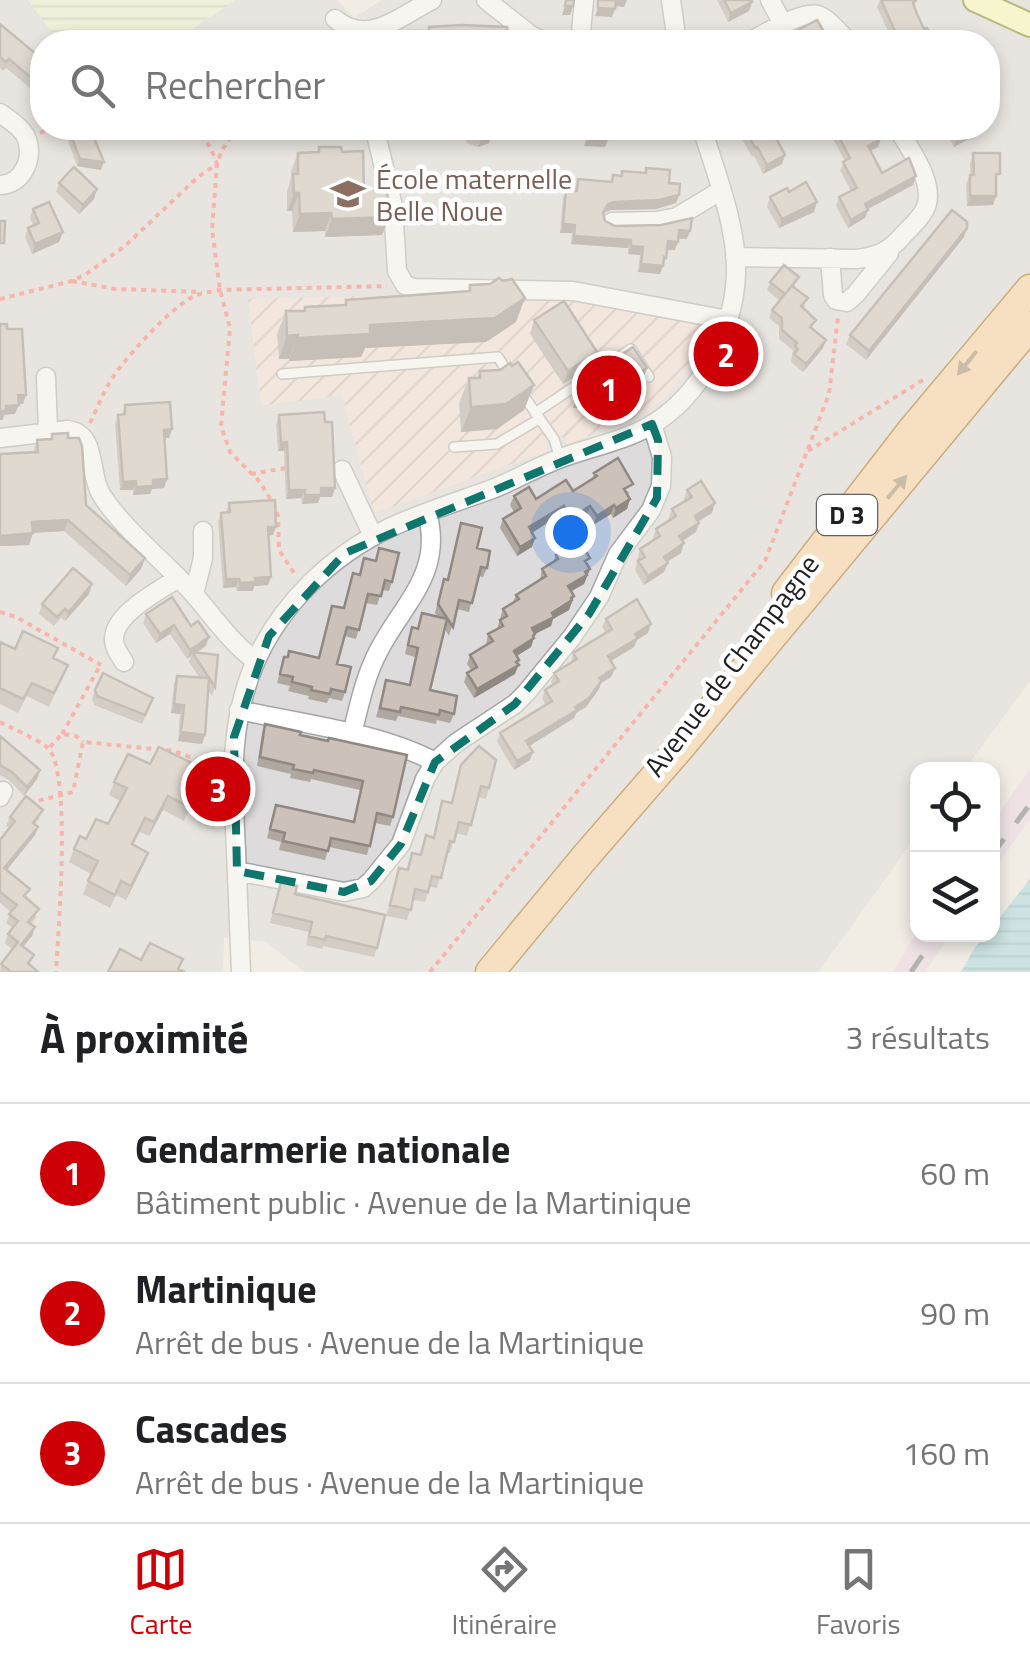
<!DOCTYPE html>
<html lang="fr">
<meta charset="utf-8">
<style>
body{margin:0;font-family:"Titillium Web",sans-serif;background:#f2f2f2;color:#202124}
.controls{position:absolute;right:30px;bottom:30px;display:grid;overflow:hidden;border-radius:20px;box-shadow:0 5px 15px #0003}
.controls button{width:90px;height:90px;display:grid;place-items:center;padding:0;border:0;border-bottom:2px solid #e0e0e0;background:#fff;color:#202124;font:50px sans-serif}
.you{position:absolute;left:570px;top:532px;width:35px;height:35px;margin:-25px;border:8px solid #fff;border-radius:50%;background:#1a73e8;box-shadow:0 0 0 15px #1a73e833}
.badge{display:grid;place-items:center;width:65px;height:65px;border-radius:50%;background:#cd0007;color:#fff;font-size:32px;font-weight:700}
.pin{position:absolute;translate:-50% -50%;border:5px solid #fff;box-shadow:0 2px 10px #0006}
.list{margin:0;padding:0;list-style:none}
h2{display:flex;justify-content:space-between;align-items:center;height:130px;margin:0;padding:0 40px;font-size:42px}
h2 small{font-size:32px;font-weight:400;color:#757577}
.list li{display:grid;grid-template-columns:65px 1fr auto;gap:30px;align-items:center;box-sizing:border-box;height:140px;padding:0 40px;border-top:2px solid #e0e0e0}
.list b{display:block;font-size:38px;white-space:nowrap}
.list p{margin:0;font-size:32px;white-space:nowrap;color:#757577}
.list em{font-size:32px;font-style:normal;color:#757577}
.icon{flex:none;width:55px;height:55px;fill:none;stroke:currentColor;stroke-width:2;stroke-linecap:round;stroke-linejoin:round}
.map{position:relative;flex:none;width:1030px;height:972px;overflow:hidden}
.search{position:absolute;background:#fff;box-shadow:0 5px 15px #0003;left:30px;right:30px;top:30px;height:110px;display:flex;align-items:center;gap:25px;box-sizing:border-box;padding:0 35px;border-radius:40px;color:#757577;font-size:38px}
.sheet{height:550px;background:#fff}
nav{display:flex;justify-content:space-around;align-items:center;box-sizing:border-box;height:140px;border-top:2px solid #e0e0e0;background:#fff;font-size:28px;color:#757577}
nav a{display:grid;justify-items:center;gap:5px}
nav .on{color:#cd0007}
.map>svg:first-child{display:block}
</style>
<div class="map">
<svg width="1030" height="972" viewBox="0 0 1030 972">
<defs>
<pattern id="military-furrows" width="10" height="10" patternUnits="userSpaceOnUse" patternTransform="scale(2.5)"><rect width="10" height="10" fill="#f4ddd6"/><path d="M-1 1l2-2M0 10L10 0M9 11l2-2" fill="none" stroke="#d1bdb7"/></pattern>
<pattern id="farmland-rules" width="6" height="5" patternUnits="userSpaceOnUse" patternTransform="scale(2.5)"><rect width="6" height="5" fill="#f0f1cd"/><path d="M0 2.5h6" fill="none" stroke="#cdceb0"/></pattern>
<pattern id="water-rules" width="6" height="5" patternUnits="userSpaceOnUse" patternTransform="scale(2.5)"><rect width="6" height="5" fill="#a0d6e3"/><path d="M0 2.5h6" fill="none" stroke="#89b7c2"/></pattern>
</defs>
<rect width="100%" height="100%" fill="#f1ece4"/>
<!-- residential -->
<path fill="#dddbdc" d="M0,0H28L59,42H42V128H988V42H172L236,0H337L354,18L382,0H1030V681L965,769H918L917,835L818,972H304L266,942L224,937L223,972H0Z"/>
<!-- military -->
<path fill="url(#military-furrows)" d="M500,293L582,299L712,323L701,354L666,397L643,415L567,444L562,435L546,442L548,451L374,513L342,395L261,406L248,299Z"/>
<!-- railway -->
<path fill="#ead5e7" d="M1030,769V819L993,871V821Z
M917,932L918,934L950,935L925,972H893Z"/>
<!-- farmland -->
<path fill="url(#farmland-rules)" d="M28,0H236L172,42H59Z"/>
<!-- water -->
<path fill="url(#water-rules)" d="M1030,879V972H961L974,949L985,935L992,934L993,926Z"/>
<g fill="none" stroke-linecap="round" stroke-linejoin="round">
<!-- lane casing -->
<g stroke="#a6a6a6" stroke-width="12">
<path id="lane" d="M282,374L498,357L509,375
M521,392L554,439L560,458
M535,413L631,349L649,377
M454,447L497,444L539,419"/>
</g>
<!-- street casing -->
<g stroke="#a6a6a6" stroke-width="21">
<path id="street" d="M486,0L532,36L545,42
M671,0L677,42
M770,0L783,24
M335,19C368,47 400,16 432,0
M580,42L584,0
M749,42C763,35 802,10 818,15C829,19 840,34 849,42
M0,113C8,119 20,126 25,135C36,156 23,185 0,185
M376,134L393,206L397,271L405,285L414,288L573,291L728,320
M612,222L657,221L677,217L720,191
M735,257L856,259C877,257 890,251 904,234C911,227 920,219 925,209C937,184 909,149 898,128
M830,258L833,295L836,300L847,302L856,294L889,253
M46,377L48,431
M0,438L68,430C98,435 88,473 101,494C121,527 165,562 192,592C213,616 230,642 256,661
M342,470L373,536
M194,594L203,558V531
M124,662C120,655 114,648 114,640C113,614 159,591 178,578
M239,710C302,724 378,732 435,762
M352,734C359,706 365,676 379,650C403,604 444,572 427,513
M0,797L3,791
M237,871L344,892L363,888L371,881L401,844L425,779L435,762L456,743L515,704L526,693L572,637L599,597L618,554L651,510L661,486L662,457L652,424
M241,972C239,932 238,891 236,851C233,785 228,728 254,665C280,604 331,556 389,528C423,512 460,501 495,488C519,478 541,465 564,457C597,445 634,439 662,418C706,386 734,327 736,274C737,225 716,174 702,128"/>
</g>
<!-- secondary casing -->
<g stroke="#727b00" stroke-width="26">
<path id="secondary" d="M975,0L1030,25"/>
</g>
<!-- primary casing -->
<g stroke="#996200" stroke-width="31">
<path id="primary" d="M786,593L911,431L1030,289
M490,972L585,857L678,750L1030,326"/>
</g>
<!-- path -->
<path stroke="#ff7166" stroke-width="4" stroke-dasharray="5 5" stroke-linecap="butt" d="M236,128L221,152L217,164L212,229L220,290L230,328L221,426L230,452L260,482L274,505L278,516L279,550L296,576
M40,133L51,128
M72,281L115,289L202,292
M0,299L72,281L86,274L125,246L198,177L217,164C211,147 206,138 192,128
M90,423C97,409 103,393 111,380C126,357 166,313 189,299C198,293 209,292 220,290L387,286
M808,451L923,380
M251,474L286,468
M0,612L16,617L101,665
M0,722C11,728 41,741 48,748C72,772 58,934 56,972
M62,734L101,664
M50,747L62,734L76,736L83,742
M29,803L73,792L83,742L174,751L218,768
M430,972L765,561L829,394L838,317"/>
<!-- lane -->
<use href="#lane" stroke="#fff" stroke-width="9"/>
<!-- street -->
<use href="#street" stroke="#fff" stroke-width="18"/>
<!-- secondary -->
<use href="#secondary" stroke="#feffb3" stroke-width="22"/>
<!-- primary -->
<use href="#primary" stroke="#ffd09a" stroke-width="28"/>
<!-- rail -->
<path stroke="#6d6d6d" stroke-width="5" stroke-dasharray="20 20" stroke-linecap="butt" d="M992,855L1030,804
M911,972L937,934"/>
</g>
<!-- wall -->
<path fill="#b0a79f" d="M717,0H752V2L749,11L728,22Z
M880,0H916L914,6L917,14L924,29L934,42H893L877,7Z
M0,24L42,59V98L6,68L3,71L0,68Z
M793,33L830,42H791Z
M68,128L101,170L77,166L66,135Z
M464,128H494L489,143L478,147L467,143L462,133Z
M827,128H875L878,147L870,151L882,173L916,176L913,185L868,209L865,218L848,228L836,206L839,197L851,191L840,170L845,161Z
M939,128H978L976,135L954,147L944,129L941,130Z
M746,130L778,142L782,164L763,174L754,156L752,157L742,139Z
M319,147L342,152L364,189L389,217L382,235L325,237V231L293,232L292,211H287V192L291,178V171L298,153L317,152Z
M973,153L997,183L993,205L967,206L966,184L970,175V163Z
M646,168L669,183L679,195L676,203L656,209L611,210L605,212L603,215L605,221L615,226L687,239H678L675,250H667L666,258L660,274L638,272L640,255L628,254V248L571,244L572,233H560L563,198L566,190L574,191L578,179L610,182L613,175L621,176L622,171L644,173Z
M59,183L94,199L79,214L56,192Z
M770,197L814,212L779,228L767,207Z
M33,209L59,242L32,254L25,237L28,228L33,225L30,218Z
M964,237L866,360L846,344L850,335Z
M770,282L796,285L794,287L805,306L803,308L823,348L803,372L791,362L793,350L779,339V326L769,318L772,310L780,301L767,290Z
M470,285L516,322L486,342L365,348L361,357L289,361V359H279L277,334L286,311H303L305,307L344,305L346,300L468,291Z
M534,320L592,365L563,384L530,334Z
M512,366L534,385L524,410L497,429L461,432L459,403L469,378H477L480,371L500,370Z
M642,381L588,417L583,408H573L579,383Z
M125,405L172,429L169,438H164L167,479L164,488L152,489L150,494L133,495V490H120L115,424L118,415H122Z
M279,415L325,422L335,488L332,497H320L318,503L302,504L301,498L286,499L284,451H278L276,424Z
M52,434L68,438L86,505L145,558L141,569L126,586L64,531L33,533L29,545L0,546V454L33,453L37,440L50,439Z
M594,473L630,493L627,494L630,499L627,509L613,518L611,514L593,525L587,515L568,527L560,515L532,533V547L517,556L500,528L503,519L514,512L510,505L514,496L536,499L573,491L592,479Z
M687,490L712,513L698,521L699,523L696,532L683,541L681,553L667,562L664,572L644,585L635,570L640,549L654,540L653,538L656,529L669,520L668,519L672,509L685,501L684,499Z
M229,503L273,535H269L271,577L268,585L254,586L253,591H237L236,587L223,588L218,521L221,513H226Z
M461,523L477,548L487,568L483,577L478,576L469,612L457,609L449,636L445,629L430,690L454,714L450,723L437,720L436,724L398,716L396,721L376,717L386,680L409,685L415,657L405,654L409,636L412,627L418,629L422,613L437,616L435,613L441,588L444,579H447Z
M379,548L392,582L389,591L382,590L377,605L366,603L356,639L345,636L337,664L345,692L342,701L329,698L327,703L308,699L309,696L288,691L290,686L277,683L284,657L318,658L332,606L343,608L353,573L359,575L364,558L375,561Z
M556,555L588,565L590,569L584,584L571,591L574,596L569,610L553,619L551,626L535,634L531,647L517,656L519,665L515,674L474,698L464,682L467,673L471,670L467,664L470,655L486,645L488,634L497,629L503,609L513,602L516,595L540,580L542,569L553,563Z
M89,594L65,621L61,618L54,626L39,614L42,604Z
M146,614L191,626L206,646L196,653L215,687L212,696L208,690L205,735L202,744L178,741L180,714L171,713L174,684L177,676L200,678L189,662L191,656L187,659L170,634L156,643L143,623Z
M606,619L648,633L637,640L634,647L611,661L615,668L611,677L601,683L599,689L586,707L576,713L574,718L529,746L530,760L514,770L497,742L500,733L546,705L542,698L545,690L553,685L551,682L554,673L571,663L573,653L606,633L602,627Z
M0,642L15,649L54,659L68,665L49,707L27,696L18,713L0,704Z
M95,690L150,707L142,724L94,705L92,699Z
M265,724L328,741L393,817L390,826L375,823L367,855L329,847L325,860L279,850L281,842L267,838L276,805L353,821L360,790L311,779L310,782L290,778L291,774L257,766L262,733Z
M0,736L40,770L37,779L24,796L9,780L0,775Z
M192,763L189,773L197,793L184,821L163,810L149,836L140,832L133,845L148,853L143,866L126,900L116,895L110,908L83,894L91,874L69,862L74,849L108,824L120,801L109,795L114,782L150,764Z
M461,765L489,788L486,799L478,797L467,836L456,833L450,853L447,852L437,888L430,887L425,902L413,900L407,920L386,916L399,868L406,870L412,853L420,855L426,835L433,837L442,801L451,803Z
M10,817L40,818L35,824L38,827L35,835L7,870L26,898L36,917L31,924L35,927L32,936L23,947L30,965L38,972H0L1,964L12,949L5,943L8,934L13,928L6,923L11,912L0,903V840L10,828L6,826Z
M281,882L295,894L377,948L374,957L323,946L322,949L306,945L309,932L270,923Z"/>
<!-- shaded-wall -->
<path fill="#908882" d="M615,0H627L624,7L613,6Z
M752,2L749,11L728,22L731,13Z
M565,6H573L570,15H562Z
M598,8L615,9L612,17L595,16Z
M338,128H361L357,138H334Z
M575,128H587L585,135L572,134Z
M607,128H637L635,132L606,130Z
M978,128L976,135L954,147L957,139Z
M493,129L489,143L478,147L483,134Z
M587,138L608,139L605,147L584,146Z
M881,139L878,147L865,154L868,146Z
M785,155L782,164L763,174L767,165Z
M80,159L104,162L101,170L77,166Z
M916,176L913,185L862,212L865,204Z
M97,189L94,199L79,214L83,205Z
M294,193H299L292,211H287Z
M679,195L676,203L656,209L611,210L605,212L600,221L608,204L614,202Z
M970,196H996L993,205L967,206Z
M817,202L814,212L779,228L782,219Z
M868,210L865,218L848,228L851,220Z
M331,213L325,231L293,232L300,214Z
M389,217L382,235L325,237L332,219Z
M563,224L575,225L572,233H560Z
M967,228L964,237L866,360L869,351Z
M679,230L690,231L687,239L676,238Z
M63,232L59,242L32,254L35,244Z
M574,236L631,240L628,248L571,244Z
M668,241L678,242L675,250L665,249Z
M631,246L643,247L640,255L628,254Z
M641,264L663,266L660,274L638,272Z
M525,298L516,322L486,342L365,348L361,357L289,361L297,338Z
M298,335L289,359H279L287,336Z
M826,340L823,348L803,372L806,364Z
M597,352L592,365L563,384L568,371Z
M647,368L642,381L588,417L593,404Z
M534,385L524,410L497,429L461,432L471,407Z
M18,395H26L23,404H15Z
M577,395H588L583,408H573Z
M19,405L15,414L4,415L3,420H0V411L6,406Z
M172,429L169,438H161L164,430Z
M287,442L284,451H278L281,443Z
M167,479L164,488L152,489L150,494L133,495L136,487L153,480Z
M136,481L133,490H120L123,482Z
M321,488H335L332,497H320L318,503L302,504L305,495Z
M289,490H305L301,498L286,499Z
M630,499L627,509L613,518L616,508Z
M715,503L712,513L691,526L695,516Z
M614,505L611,514L593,525L597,516Z
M564,506L560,515L525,537L529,527Z
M590,506L587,515L568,527L571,518Z
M68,520L64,531L28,533L32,522Z
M699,523L696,532L676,545L679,536Z
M268,527H276L273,535L265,536Z
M33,533L29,545L0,546V536Z
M535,538L532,547L517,556L520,547Z
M684,543L681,553L660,566L664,557Z
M145,558L141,569L126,586L130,575Z
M668,563L664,572L644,585L648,576Z
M590,569L584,584L565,595L568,586Z
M271,577L268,585L254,586L253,591H237L240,583L255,578Z
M226,579H239L236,587L223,588Z
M92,584L89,594L65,621L69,612Z
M574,596L569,610L553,619L551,626L529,637L532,628Z
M651,624L648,633L637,640L634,647L604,665L608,656L635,634Z
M174,625L170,634L156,643L160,634Z
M535,634L531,647L510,660L514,651Z
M209,637L206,646L194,654L192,652L191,656L187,659L190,650Z
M519,660L515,674L474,698L477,689Z
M615,668L611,677L601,683L599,689L586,707L576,713L574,718L523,750L526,741L575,707L599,678Z
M174,704L184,705L180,714L171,713Z
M181,732L205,735L202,744L178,741Z
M533,752L530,760L514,770L517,761Z
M40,770L37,779L24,796L27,787Z
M168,796L163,810L149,836L154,822Z
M38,827L35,835L1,877L4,868Z
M148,853L143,866L126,900L131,886Z
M35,927L32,936L18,953L21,945Z"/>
<!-- building -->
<path fill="#cdc2b9" stroke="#908882" stroke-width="2.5" d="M566,0H574L573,6H565Z
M598,0H616L615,9L598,8Z
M724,0H752V2L731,13Z
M881,0H916L913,3L917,14L924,29L927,28L934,42H900Z
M817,20L830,42H798L793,33Z
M0,24L42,59V87L9,59L6,62L0,57Z
M462,25L507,27V42H408V31H429V27Z
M68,128H90L104,162L80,159Z
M471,128H494L493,129L483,134L472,130Z
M587,128H608V139L587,138Z
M751,128H777L781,135L776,138L785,155L767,165L757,147L755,148L746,130Z
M834,128H875L881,139L868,146L882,173L909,158L916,176L865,204L868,210L851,220L839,197L857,188L843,162L850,158Z
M951,128H978L957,139Z
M319,147H341L342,152L363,151L364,189H387L389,217L332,219L331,213L300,214L299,193H294L293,174H298V153L319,152Z
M973,153H1000V174H996V196H970V175H974Z
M74,167L97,189L83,205L59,183Z
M646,168L670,170L669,183L680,184L679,195L659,200L614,202L608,204L603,213L605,221L615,226L661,225L692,218L690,231L679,230L678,242L668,241L666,258L664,257L663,266L641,264L643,247L631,246V240L574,236L575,225L563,224L566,190L577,191L578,179L612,182L613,175L622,176V171L646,173Z
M806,182L817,202L782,219L770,197L787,188L789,192Z
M49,202L63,232L35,244L28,228L39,223L33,209Z
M952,210L967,222V228L869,351L850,335Z
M0,221H5L4,243H0Z
M784,265L799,277L785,294L792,286L808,298L801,306L816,320L810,327L826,340L806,364L794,354L798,349L795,346L797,343L782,330V318L772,310L785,294L770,282Z
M499,278L503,281L512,279L525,298L495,318L370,325V334L297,338L298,335L287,336L286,311H305V307L346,305V300L470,291V285L490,284Z
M564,301L597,352L568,371L534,320Z
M0,324H7V329H22L26,395H18L19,405L6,406V411H0Z
M633,347L647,368L593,404L588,395H577L579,383Z
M518,362L534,385L506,404L471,407L469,378H480V371L500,370L510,363L512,366Z
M170,402L172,429L164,430L167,479L153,480V486L136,487V481L123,482L118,415L125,414V405Z
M324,412L325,422H332L335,488H321V495H305V490H289L287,442L281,443L279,415Z
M68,433V438H79L82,446L86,505L145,558L130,575L68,520L32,522L33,533L0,536V454L38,452L37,440L52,439V434Z
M618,458L633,484L624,489L630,499L616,508L614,505L597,516L590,506L571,518L564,506L529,527L535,538L520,547L503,519L521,508L514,496L529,487L536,499L566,480L573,491L597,476L594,473Z
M701,481L715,503L695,516L699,523L679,536L684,543L664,557L668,563L648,576L638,561L645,557L640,549L660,536L656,529L676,516L672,509L692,497L687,490Z
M275,500L276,527H268L271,577L255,578L256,582L240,583L239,579H226L221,513L230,512L229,503Z
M461,523L482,528L477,548L490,551L487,568L481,567L472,603L459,600L453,627L438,604L444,579L448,580Z
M579,540L590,558L585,561L590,569L585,572L587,575L568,586L574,596L571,598L572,600L552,613L554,617L532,628L535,634L533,636L534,638L514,651L519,660L516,662L519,665L477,689L467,673L477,667L470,655L493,641L488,634L503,626L500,620L507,616L503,609L519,599L516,595L546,576L542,569L558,559L556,555Z
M379,548L399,553L392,582L385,580L381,596L368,594L359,630L347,627L337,664L351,667L345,692L331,689L330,694L311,690L312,687L292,682L293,677L280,674L284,657H288L289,651L319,658L332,606L344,608L353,573L360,575L364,558L376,561Z
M73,568L92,584L69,612L65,609L57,617L42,604Z
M172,597L191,626L198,621L209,637L190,650L174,625L160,634L146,614Z
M637,599L651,624L635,634L638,638L608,656L615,668L599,678L602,680L589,698L575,707L577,710L526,741L533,752L517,761L500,733L552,701L545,690L559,681L554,673L577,659L573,653L612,629L606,619Z
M422,613L447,619L430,690L457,696L454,714L440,710L439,715L401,707L400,712L380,708L386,680L410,685L418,648L408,645L412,627L418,629Z
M23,631L58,648L53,658L68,665L54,693L32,683L23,699L0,688V642L15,649Z
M192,652L218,655L215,687Z
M103,673L153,698L145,715L97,696L95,690Z
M177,676L209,678L205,735L181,732L184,705L174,704Z
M265,724L301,732L300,735L328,741L329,738L407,755L393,817L377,813L370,846L331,838L328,851L283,841L285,833L270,829L276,805L354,822L363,781L314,770L313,773L293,769L294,765L260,757Z
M0,736L40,770L27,787L12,772L0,765Z
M479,746L496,760L489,788L481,786L471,825L459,822L454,842L450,841L441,878L432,876L428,892L415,889L411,910L390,905L399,868L408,870L412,853L421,855L426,835L434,838L442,801L452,803L461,765Z
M159,747L192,763L188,772L202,779L189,807L168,796L154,822L145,818L132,844L148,853L131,886L121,881L115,895L88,881L98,861L74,849L80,836L86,839L96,819L108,824L127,788L114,782L128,754L150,764Z
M26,796L43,810L33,823L38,827L4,868L30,889L24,896L39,909L28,922L35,927L21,945L34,955L28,963L38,972H11L1,964L18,942L8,934L18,921L9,914L17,905L0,892V840L15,821L10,817Z
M281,882L297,886L295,894L385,915L377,948L326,936L325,940L309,936L312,922L273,913Z
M150,943L183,959L178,969L185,972H108L120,949L141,960Z"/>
<!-- one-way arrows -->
<defs><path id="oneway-solid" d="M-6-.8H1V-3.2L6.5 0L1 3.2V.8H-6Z" transform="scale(2.5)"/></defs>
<g fill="#9a8063">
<use href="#oneway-solid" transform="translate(967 363) rotate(129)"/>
<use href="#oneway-solid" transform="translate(897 487) rotate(-50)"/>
</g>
<!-- marked area -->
<path d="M0 0H1030V972H0ZM652,424L658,440L657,498L589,614L515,704L435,762L401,844L371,881L344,892L237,871L234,737L269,636L345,553Z" fill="#f1ece4" fill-opacity=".55" fill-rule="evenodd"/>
<path fill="none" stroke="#0f766e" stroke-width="8" stroke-dasharray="20 12" stroke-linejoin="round" d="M652,424L658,440L657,498L589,614L515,704L435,762L401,844L371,881L344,892L237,871L234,737L269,636L345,553Z"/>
<!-- icons -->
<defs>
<g id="school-bare" transform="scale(2.7)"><path d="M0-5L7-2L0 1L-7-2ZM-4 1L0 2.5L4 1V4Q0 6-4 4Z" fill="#8d6e63" stroke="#fff" stroke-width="2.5" paint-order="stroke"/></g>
</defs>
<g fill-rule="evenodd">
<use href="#school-bare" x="348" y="194"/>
</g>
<g text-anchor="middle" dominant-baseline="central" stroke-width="9" stroke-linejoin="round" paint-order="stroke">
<!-- shield labels -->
<rect fill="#fff" stroke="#626262" stroke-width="2.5" x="817" y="495" width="60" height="40" rx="8"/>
<g font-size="25" font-weight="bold" fill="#1f1f1f">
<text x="847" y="515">D 3</text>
</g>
<!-- education labels -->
<g font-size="28" fill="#785e54" stroke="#fff" text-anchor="start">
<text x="376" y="178">École maternelle<tspan x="376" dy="32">Belle Noue</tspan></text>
</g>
<!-- street labels -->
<g font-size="28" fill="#1f1f1f" stroke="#fff">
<text transform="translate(731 665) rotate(-53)">Avenue de Champagne</text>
</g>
</g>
</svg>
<div class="controls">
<button><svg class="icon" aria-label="locate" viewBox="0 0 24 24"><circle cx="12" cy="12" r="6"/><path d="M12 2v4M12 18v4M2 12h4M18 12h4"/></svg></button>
<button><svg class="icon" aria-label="layers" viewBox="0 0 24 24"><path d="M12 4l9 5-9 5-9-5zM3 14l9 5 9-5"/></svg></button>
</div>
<div class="you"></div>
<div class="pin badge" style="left:609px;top:388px">1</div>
<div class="pin badge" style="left:726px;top:354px">2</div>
<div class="pin badge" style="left:218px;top:789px">3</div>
<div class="search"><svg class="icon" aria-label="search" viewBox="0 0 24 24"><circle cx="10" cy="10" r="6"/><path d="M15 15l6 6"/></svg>Rechercher</div>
</div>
<section class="sheet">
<h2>À proximité<small>3 résultats</small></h2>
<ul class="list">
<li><span class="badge">1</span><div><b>Gendarmerie nationale</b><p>Bâtiment public · Avenue de la Martinique</p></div><em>60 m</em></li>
<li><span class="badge">2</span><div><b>Martinique</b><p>Arrêt de bus · Avenue de la Martinique</p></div><em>90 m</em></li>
<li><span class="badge">3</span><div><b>Cascades</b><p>Arrêt de bus · Avenue de la Martinique</p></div><em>160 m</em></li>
</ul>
</section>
<nav>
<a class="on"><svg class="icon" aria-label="map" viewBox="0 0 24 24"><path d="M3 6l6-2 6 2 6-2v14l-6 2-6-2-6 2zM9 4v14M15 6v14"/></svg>Carte</a>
<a><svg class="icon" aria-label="directions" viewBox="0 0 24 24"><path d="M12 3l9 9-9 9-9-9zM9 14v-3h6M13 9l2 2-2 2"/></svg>Itinéraire</a>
<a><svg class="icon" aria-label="saved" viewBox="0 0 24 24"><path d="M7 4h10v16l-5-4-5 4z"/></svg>Favoris</a>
</nav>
